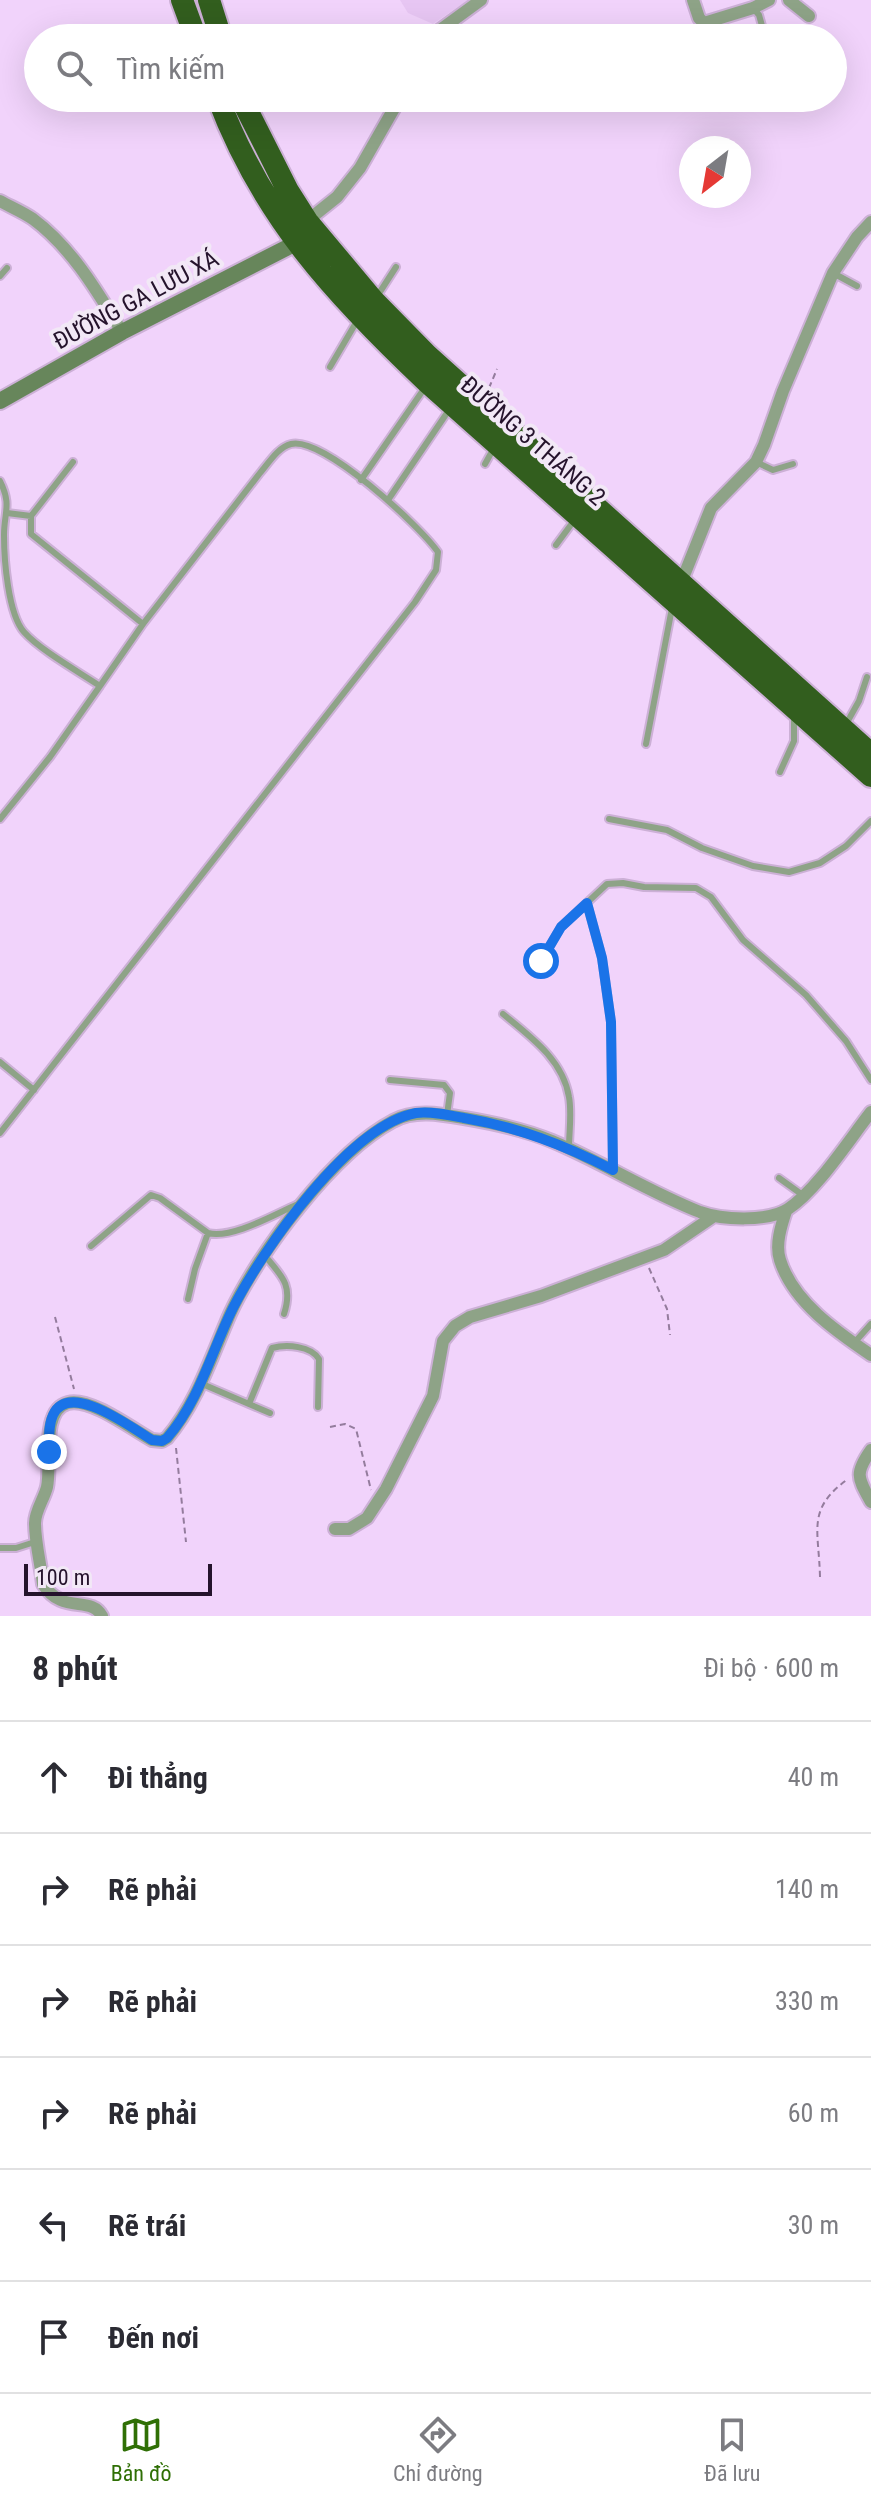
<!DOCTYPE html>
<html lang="vi">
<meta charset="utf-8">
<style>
body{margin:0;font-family:"Roboto Condensed",sans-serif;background:#f7f7f7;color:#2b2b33}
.compass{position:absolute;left:679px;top:136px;width:72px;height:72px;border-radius:50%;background:#fff;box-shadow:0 8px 32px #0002;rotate:211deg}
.scale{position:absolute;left:24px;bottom:20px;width:188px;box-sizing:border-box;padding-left:8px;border:4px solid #25132c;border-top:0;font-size:22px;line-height:28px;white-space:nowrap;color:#25132c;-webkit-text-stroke:6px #f2e8f6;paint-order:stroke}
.stop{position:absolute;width:24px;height:24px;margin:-18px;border:6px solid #1a73e8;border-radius:50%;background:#fff}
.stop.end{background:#1a73e8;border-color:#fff;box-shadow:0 2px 8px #0008}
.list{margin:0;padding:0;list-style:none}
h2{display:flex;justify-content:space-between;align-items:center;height:104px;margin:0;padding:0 32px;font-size:34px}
h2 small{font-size:26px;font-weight:400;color:#7c7c81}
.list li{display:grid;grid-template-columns:52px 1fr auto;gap:24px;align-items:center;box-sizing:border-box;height:112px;padding:0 32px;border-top:2px solid #e1e1e2}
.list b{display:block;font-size:30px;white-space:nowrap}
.list em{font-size:26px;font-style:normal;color:#7c7c81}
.icon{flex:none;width:44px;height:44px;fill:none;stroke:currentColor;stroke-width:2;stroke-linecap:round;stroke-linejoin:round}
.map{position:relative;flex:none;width:871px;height:1616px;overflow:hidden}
.search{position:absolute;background:#fff;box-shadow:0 8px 32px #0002;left:24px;right:24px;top:24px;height:88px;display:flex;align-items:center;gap:20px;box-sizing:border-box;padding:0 28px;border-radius:44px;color:#7c7c81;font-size:30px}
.sheet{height:776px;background:#fff}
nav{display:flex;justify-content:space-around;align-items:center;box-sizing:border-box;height:112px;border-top:2px solid #e1e1e2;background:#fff;font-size:22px;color:#7c7c81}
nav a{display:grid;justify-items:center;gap:4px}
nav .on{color:#2f6f05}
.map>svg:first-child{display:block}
</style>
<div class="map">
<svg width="871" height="1616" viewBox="0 0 871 1616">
<rect width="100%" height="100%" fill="#f1d3fb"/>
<!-- built -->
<path fill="#e7c6f3" d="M400,0H468L433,24L408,13Z"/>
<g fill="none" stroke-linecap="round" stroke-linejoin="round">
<!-- lane casing -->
<g stroke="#ccb0d6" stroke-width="10">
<path id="lane" d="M753,8L759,15L764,33
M698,38L704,23
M696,102L698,98
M833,273L857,286
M0,276L7,268
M376,298L396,267
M330,367L357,321
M73,462L31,516V534L143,624
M756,462L773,470L793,464
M485,464L495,446
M361,480L426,386
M0,481C12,505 4,512 4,535C4,559 8,614 24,632C40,650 79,672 100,686L143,624L260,473C268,464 278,447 291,444C323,436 420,526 438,552L436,570L415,602L0,1133
M388,500L449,410
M7,513L31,516
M556,545L576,518
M845,726L859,701L867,677
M646,744L672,608
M780,772L794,741V716
M0,819L50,757L100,686
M609,819L667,830L702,848L753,866L789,872L820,863L846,846L871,821
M587,903L602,958L611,1022L613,1169
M541,961L561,927L607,884L623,883L644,887L696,888L711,897L743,940L806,995L846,1041L871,1080
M503,1014C531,1037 563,1060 569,1097C572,1113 569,1132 569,1148
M0,1062L34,1090
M390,1080L444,1085L450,1093L447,1115
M779,1178L804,1196
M91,1246L151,1195L160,1198L208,1233C232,1239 273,1215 296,1205
M265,1256C283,1277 293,1286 284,1314
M188,1299L195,1269L208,1233
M854,1343L871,1324
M200,1383L270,1413
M249,1404L272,1348C287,1344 311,1346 319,1359L318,1407
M0,1548H16L38,1541"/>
</g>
<!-- street casing -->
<g stroke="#ccb0d6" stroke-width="16">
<path id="street" d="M693,0L699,18L704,23L753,8L769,0
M789,0L809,16
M429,38L481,0
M0,201C11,207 23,212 33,219C72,248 97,291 122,332
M307,221L337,197L360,168L400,98
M681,583L711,508L756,462L764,445L783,391L833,273L857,237L871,222
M786,1211C781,1226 775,1245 780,1260C793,1302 837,1332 871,1355
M871,1450C854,1474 858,1478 871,1502
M335,1529H349L367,1518L386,1489L433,1396L443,1341L455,1326L470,1317L541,1296L664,1250L714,1216
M102,1616C91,1595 62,1615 43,1584C41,1565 35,1543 35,1523C35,1511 44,1499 47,1487C52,1465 40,1410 68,1403C90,1397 132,1429 152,1440L162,1441L167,1438C197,1403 212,1355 230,1314C258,1253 334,1152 393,1121C414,1109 441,1114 464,1118C494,1123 523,1129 552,1141C602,1162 649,1192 700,1212C722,1220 768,1222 788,1209C817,1190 849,1140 871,1112"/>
</g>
<!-- secondary casing -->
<g stroke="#ccb0d6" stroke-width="20">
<path id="secondary" d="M0,401L122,332L296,243"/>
</g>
<!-- highway casing -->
<g stroke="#ccb0d6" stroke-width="26">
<path id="highway" d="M182,0L196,38
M209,0L221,38
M218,98C263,218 337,297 428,383L871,776
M241,98L288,191L307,221L374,301L427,355L871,754"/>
</g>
<!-- path -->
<path stroke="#947c9d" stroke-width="2" stroke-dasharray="6 4" stroke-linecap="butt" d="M489,388L497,369
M649,1268L667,1309L670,1335
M55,1317L74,1389
M330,1427L345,1424L356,1429L371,1490
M176,1448L186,1542
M820,1577C819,1530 806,1509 848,1479"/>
<!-- lane -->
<use href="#lane" stroke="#8ea387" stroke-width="6"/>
<!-- street -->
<use href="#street" stroke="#8ea387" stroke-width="12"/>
<!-- secondary -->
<use href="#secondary" stroke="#67865b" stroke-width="16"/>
<!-- highway -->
<use href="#highway" stroke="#325e1e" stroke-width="22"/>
</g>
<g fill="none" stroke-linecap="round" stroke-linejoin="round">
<!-- route -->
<path stroke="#1a73e8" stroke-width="10" d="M49,1452C49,1440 48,1426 53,1415C69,1380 132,1428 152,1440L162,1441L167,1438C199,1402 212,1350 233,1308C263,1249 349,1126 416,1113C431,1111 449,1115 464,1118C518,1127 564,1145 613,1170L611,1022L602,958L587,903L561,927L541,961"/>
</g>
<g text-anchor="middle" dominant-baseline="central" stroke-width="8" stroke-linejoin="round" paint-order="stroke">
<!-- street labels -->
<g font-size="24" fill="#25132c" stroke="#f2e8f6">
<text transform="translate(136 300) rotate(-28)">ĐƯỜNG GA LƯU XÁ</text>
<text transform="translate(533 441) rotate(41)">ĐƯỜNG 3 THÁNG 2</text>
</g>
</g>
</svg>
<svg class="compass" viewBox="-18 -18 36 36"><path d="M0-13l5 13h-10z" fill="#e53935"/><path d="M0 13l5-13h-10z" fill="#7c7c81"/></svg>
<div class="scale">100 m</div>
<div class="stop" style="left:541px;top:961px"></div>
<div class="stop end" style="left:49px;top:1452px"></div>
<div class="search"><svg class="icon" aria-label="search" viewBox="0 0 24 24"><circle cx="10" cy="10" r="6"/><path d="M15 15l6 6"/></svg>Tìm kiếm</div>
</div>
<section class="sheet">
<h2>8 phút<small>Đi bộ · 600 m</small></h2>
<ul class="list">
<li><svg class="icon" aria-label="ahead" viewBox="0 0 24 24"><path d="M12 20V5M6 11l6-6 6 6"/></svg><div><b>Đi thẳng</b></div><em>40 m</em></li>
<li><svg class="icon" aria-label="right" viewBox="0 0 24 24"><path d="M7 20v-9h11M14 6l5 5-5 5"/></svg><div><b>Rẽ phải</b></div><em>140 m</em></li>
<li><svg class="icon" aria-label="right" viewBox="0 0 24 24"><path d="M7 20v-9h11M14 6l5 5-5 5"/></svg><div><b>Rẽ phải</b></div><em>330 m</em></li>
<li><svg class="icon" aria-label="right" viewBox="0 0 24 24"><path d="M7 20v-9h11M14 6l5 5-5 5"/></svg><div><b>Rẽ phải</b></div><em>60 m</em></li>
<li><svg class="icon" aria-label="left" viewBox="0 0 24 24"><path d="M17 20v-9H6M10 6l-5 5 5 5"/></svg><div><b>Rẽ trái</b></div><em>30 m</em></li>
<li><svg class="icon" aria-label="arrive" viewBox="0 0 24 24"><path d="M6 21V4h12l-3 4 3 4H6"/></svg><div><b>Đến nơi</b></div></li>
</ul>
</section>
<nav>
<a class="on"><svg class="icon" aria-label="map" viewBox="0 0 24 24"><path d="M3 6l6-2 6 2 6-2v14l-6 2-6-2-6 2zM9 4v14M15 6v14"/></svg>Bản đồ</a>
<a><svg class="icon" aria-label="directions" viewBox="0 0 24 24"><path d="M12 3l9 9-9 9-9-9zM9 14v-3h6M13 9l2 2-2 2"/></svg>Chỉ đường</a>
<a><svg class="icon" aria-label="saved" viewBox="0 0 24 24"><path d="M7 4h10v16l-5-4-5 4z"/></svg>Đã lưu</a>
</nav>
